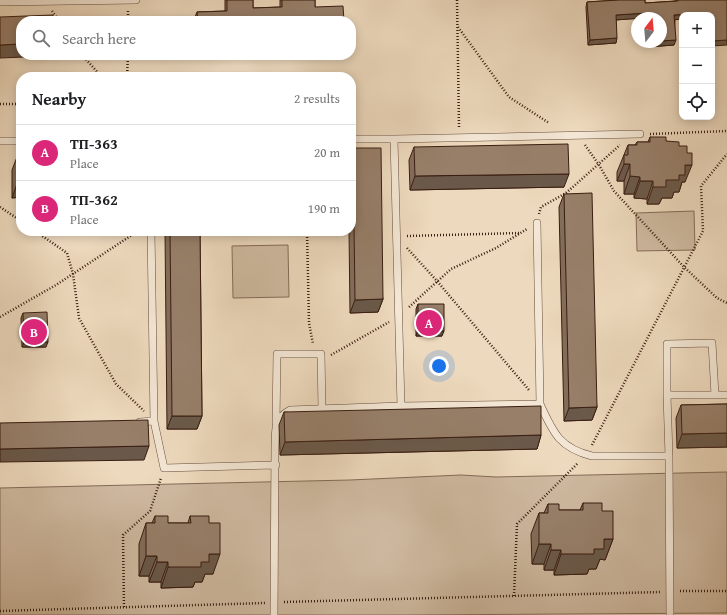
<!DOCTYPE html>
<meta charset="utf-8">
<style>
body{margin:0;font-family:"Gentium Book Plus",serif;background:#f2f2f2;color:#202124}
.controls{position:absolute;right:12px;top:12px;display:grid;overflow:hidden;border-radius:8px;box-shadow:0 2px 10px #0003}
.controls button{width:36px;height:36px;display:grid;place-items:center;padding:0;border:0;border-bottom:1px solid #e0e0e0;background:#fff;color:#202124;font:20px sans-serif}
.compass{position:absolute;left:631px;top:12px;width:36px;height:36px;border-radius:50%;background:#fff;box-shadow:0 2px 10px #0003;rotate:16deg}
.you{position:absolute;left:439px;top:366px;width:14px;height:14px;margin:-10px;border:3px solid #fff;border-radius:50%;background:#1a73e8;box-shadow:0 0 0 6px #1a73e833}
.badge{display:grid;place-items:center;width:26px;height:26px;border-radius:50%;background:#db2777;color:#fff;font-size:13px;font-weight:700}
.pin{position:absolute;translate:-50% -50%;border:2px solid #fff;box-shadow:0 1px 4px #0006}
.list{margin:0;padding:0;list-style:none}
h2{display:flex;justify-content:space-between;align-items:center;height:52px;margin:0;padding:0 16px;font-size:17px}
h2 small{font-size:13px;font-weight:400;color:#757577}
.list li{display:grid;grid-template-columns:26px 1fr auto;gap:12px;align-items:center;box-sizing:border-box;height:56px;padding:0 16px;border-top:1px solid #e0e0e0}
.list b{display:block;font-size:15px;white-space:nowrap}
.list p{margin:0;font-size:13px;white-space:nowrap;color:#757577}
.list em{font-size:13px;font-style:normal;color:#757577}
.icon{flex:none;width:22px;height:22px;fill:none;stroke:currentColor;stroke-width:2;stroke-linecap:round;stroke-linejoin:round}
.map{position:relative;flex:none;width:727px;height:615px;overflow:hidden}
.search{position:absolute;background:#fff;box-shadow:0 2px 10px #0003;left:16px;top:16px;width:340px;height:44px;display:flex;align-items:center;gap:10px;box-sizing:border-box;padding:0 14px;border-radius:16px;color:#757577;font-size:15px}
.panel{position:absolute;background:#fff;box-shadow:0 2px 10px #0003;left:16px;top:72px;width:340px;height:164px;border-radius:16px}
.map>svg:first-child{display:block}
</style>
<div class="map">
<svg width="727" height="615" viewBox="0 0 727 615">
<rect width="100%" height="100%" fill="#edd9bd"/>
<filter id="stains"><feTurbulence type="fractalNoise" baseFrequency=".005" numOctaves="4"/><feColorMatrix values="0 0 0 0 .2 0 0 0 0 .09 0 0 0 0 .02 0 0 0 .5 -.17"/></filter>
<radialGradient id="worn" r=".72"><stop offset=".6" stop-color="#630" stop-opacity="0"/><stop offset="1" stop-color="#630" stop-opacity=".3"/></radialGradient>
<!-- green -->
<path fill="#ceb9a0" stroke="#846b58" d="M694,211L695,250L637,251L636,213Z
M288,245L289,297L233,298L232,246Z
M727,472V613L408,615H0V488L350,480L461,475L496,477Z"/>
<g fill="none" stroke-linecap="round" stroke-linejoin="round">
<!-- lane casing -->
<g stroke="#664c3c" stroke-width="8">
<path id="lane" d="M0,2L136,0
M351,139H394L640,134
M0,141H21
M667,395V344L712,343L715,395
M540,404C553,432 559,448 592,456H669L670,615
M401,406L540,404L537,223
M154,421L164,468L276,465
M140,422L154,421L151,231
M276,423L277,354H321L322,409
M669,456L667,395H727
M274,615L275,446C276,428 273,420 290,410L401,406L394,139"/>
</g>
<!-- path -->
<path stroke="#391d11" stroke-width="2.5" stroke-dasharray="1 2" stroke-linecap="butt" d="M457,0L459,127
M52,11L59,21
M128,21V10
M458,27L509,97L549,123
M82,55L102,77
M127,77L128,55
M0,104H21
M650,134L727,131
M585,145L599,165L614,191L684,267L717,298L727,303
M0,207L21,221
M539,214L541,207L566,193L620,145
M35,231L67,253L73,274L79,318L116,384L144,411
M307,231L309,323L313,344
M407,236L520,233
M407,248L437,281L529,390
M409,307L451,269L496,248L527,229
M0,317L56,285L138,231
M331,355L389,322
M592,445L703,231L701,186L727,154
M680,591H727
M514,596L517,524L578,463
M284,602L661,592
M124,607L123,535L150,511L161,478
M0,611L265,603"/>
<!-- lane -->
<use href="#lane" stroke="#f3e6d4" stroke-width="7"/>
</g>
<!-- wall -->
<path fill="#826d5b" stroke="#391d11" d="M225,0H253V8L280,7V0H315V7L344,21H196L195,17L197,12L225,11Z
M616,0H645V3L675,1V0H706L712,15H682L675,19L674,45L647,47V42H661V18H637L616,20V43L588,45L586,7L587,2L617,0Z
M650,137L666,141L679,146L685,182H682L679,192H674L672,198H662L659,204H647V199L634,198V194H624V181H617V172L628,145H635L637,142H648Z
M414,147L564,187L410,190L409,160Z
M353,148L383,299L378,312L350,313L349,231H351V153Z
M17,157H21V197L12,198V170Z
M564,194L597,407L592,420L564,421L559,207Z
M165,231H200L202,416L197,429H167Z
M418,304L442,336H416V309Z
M23,313L46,347H22L21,318Z
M727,404V447L677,448L676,418L681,405Z
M284,412L541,435L537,449L280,455L279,425Z
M583,503L602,511L613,539L605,560L600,559L596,569H589L587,574L554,575V570H544V564H532L531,534L539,513H544L548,504L559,510H580Z
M155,516L168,523H188L190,516L209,523L213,574H205L202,582H195L193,587L161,588V582H149V576H139V544L146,523H152Z"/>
<!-- shaded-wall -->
<path fill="#6a594a" stroke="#391d11" d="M647,13L646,18L614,20L616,15Z
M706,13L705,15H682V19L673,20L674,15Z
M315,20V21H285Z
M617,38L616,43L588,45L590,40Z
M676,40L674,45L647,47L649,42H661V41Z
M727,40V45L712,46V41Z
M21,44V55H50L49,56L0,58V45Z
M624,164H630L624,181H617Z
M685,165H692L685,182H682L679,192H674L672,198H662L659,204H647L653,187L666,180L679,175Z
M569,174L564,187L410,190L415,176Z
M630,176L640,177L634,194H624Z
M640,181H653L647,199L634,198Z
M17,184H21V197L12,198Z
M383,299L378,312L350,313L355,300Z
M418,331H444L442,336H416Z
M24,342H48L46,347H22Z
M597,407L592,420L564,421L569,408Z
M172,416H202L197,429H167Z
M727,433V447L677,448L682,434Z
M541,435L537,449L280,455L285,442Z
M149,446L144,460L0,462V449Z
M604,539H613L605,560L600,559L596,569H589L587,574L554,575L561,554L594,549Z
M539,544H551L544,564H532Z
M551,550H561L554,570H544Z
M209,554H220L213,574H205L202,582H195L193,587L161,588L168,567L201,562Z
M146,556H157L149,576H139Z
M157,562H168L161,582H149Z"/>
<!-- building -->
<path fill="#977f6a" stroke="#391d11" d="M227,0H253V8L282,7V0H315V7L343,6L344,21H315V20L285,21H198L197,12L227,11Z
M619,0H645V3L678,1V0H727V40L712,41V15H706V13L674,15L676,40L661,41V18H648L647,13L616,15L617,38L590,40L587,2Z
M53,15V21H21V44L0,45V17Z
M650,137H666V141L679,142V146H687V153H692V165H685V175H679V180H666V187H653V181H640V177L630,176V164H624V155H628V145H637V142H650Z
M568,144L569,174L415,176L414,147Z
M353,148H381L383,299L355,300Z
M17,157H21V184H17Z
M592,193L597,407L569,408L564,194Z
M170,231H200L202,416H172Z
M418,304H444V331H418Z
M47,312L48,342H24L23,313Z
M727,404V433L682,434L681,405Z
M541,406V435L285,442L284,412Z
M148,420L149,446L0,449V423Z
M583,503H602V511H613V539H604V549H594V554H561V550H551V544H539V513H548V504H559V510H583Z
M155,516H168V523H191L190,516H209V523H220V554H209V562H201V567H168V562H157V556H146V523H155Z"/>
<rect width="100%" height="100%" filter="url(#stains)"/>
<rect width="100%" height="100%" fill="url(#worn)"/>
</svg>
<div class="controls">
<button>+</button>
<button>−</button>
<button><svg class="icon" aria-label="locate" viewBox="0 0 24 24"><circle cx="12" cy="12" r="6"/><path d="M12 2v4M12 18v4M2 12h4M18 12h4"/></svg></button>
</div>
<svg class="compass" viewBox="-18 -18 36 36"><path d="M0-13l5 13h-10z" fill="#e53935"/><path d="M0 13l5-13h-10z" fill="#757577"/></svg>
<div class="you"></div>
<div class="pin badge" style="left:429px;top:323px">A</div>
<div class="pin badge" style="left:34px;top:332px">B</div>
<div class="search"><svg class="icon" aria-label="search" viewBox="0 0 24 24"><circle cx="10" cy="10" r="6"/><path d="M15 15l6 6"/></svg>Search here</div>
<section class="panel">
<h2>Nearby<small>2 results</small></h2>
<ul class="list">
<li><span class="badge">A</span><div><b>ТП-363</b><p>Place</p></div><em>20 m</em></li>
<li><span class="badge">B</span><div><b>ТП-362</b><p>Place</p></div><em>190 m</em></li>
</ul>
</section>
</div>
